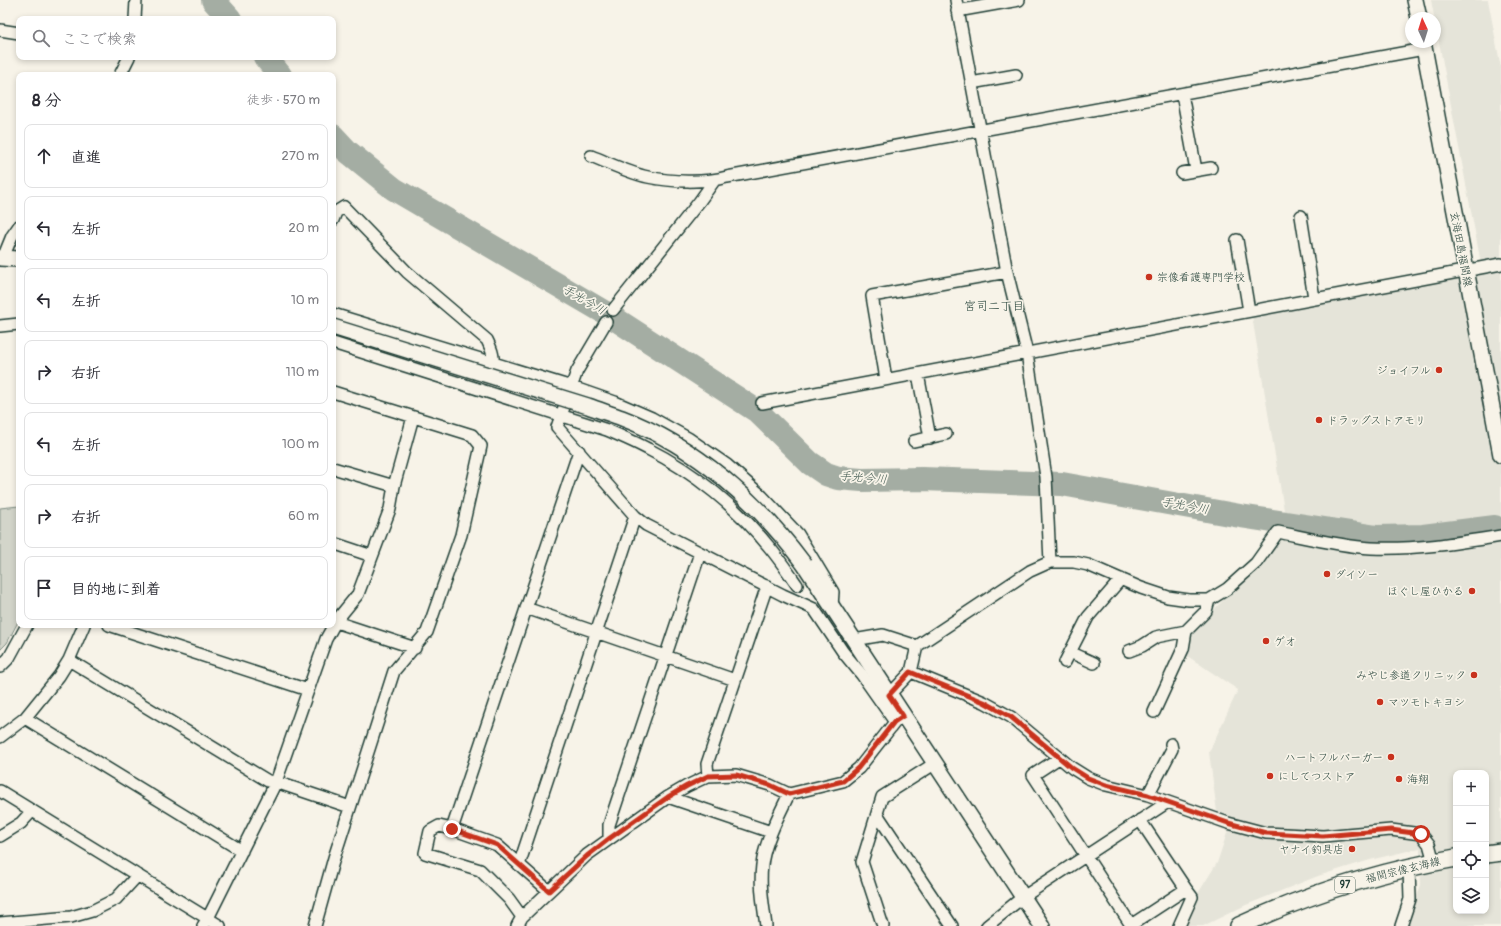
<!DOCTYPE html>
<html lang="ja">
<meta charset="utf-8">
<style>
body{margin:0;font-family:Pangolin,"Klee One",sans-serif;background:#f2f2f3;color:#2b2b33}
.controls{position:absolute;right:12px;bottom:12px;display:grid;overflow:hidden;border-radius:8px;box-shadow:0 2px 6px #0003}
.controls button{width:36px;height:36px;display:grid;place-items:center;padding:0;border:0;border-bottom:1px solid #e1e1e2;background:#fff;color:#2b2b33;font:20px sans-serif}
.compass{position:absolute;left:1405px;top:12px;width:36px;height:36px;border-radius:50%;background:#fff;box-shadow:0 2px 6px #0003;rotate:356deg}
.stop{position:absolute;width:12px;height:12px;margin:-9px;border:3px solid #c8321e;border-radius:50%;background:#fff}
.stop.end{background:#c8321e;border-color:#fff;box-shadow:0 1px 4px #0008}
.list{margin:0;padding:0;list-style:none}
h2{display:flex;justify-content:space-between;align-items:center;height:52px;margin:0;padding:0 16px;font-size:17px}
h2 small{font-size:13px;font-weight:400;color:#7c7c81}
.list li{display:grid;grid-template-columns:26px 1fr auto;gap:12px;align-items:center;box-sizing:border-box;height:64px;margin:0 8px 8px;padding:0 8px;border:1px solid #e1e1e2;border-radius:8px}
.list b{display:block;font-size:15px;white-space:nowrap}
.list em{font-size:13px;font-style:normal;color:#7c7c81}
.icon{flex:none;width:22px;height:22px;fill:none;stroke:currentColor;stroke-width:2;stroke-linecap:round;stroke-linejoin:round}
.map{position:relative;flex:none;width:1501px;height:926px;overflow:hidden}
.search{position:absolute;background:#fff;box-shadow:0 2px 6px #0003;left:16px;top:16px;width:320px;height:44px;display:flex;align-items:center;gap:10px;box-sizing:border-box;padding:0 14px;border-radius:8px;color:#7c7c81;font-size:15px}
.panel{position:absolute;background:#fff;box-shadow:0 2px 6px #0003;left:16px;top:72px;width:320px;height:556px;border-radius:8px}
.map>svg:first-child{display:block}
</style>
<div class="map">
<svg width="1501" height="926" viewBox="0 0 1501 926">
<rect width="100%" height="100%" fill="#f7f3e8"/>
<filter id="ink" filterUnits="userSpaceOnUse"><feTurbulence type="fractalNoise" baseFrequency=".025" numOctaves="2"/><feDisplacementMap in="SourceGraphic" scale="8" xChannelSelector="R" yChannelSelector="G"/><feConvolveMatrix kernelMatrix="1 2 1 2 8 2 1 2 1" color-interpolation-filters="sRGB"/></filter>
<g filter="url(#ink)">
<!-- built -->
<path fill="#e5e4d9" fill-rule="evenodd" d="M1431,0H1488L1501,68V926H1406L1421,885L1420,848L1370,860L1318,876L1246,905L1203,926H1183L1197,895L1217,863L1228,830L1217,812L1209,752L1238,690L1186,655L1192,631L1255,569L1282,538L1287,528L1252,316L1483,274ZM1456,773H1486V911H1456Z"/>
<!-- green -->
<path fill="#d3d5ca" stroke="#79897f" d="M19,506V620L7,643L0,650V508Z"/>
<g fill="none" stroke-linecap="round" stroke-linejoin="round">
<!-- river -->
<path stroke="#a4ada3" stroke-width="24" d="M213,0L230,19
M265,57L280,75
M333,136L347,151L394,189L609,315L757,411L810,463L826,474L838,478L862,480L922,479L1062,484L1240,516L1377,537L1423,536L1495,527"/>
<!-- street casing -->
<g stroke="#1f3d34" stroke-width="14">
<path id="street" d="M956,0L1007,272L1027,353L1046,477L1050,562
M957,11L1019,0
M135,19L136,0
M0,30L19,33
M120,75L129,57
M971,83L1016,75
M1182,94L1196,170
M591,156C609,163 629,173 648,177C671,182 705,183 727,177L1424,49
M1182,173L1211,168
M1301,216L1314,298
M333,220L336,212L344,207L407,272L487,340C492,350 495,358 492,369
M1237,240L1249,311
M3,258L12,236L19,226
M613,310L699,202L714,181
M333,314L572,387L615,402L652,418L688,438L727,465L762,496L798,534L833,592L832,607
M606,322L577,371L557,427L635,516L646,525L783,595L814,609L843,652L862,675L895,722
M0,326L19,324
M333,343L607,430C621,436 635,442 648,449C694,472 738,508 770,548C780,560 788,572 797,585
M918,374L930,438
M886,379L872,296L1007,272
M762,403L1501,264
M914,441L946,434
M333,468L394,486
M333,543L372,556
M526,608L735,680
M333,621L415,648
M109,625L308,690
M854,640L883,635L917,646
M1129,651L1142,646L1156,637L1186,631
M1070,652L1094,663
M69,660L268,781L276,782L350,807
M1065,662L1088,617L1121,579
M0,667L9,658L27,625
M911,672L984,702L1011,717L1072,768L1088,778L1106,785L1148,795L1228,823L1266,833L1323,836L1391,830L1421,834L1429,844L1434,862
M889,695L911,672L917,646L1030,571L1050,562H1074L1088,565L1141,588L1168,597L1189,600H1209L1227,589L1256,563L1278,532C1308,538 1340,546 1371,548C1414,550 1458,543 1501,536
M1154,712L1183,649L1186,631L1206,611L1209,600
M25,718L242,851
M0,737L25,718L59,676L69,660L84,625
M1059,758L1033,775L1131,925L1186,889L1140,820
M708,776L707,764L767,586
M0,791L220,926
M1148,795L1172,749L1171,744
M668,797L771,832
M877,814L952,926
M452,829L579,451
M0,836L21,823L32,811
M609,838V825L700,553
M519,865L635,516
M522,917L509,899L480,870L425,853L430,831L439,826L452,829L497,845L549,891
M0,923L71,917L92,911L116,899L138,875
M203,926L208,918L276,782L326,639L336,621L358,594L390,509L394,486L413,417
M315,926L334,858L394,671L427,632L461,535L481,446L472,435L333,392
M517,926L522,917L587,855L668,797L687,786L708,776L736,775L770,785L789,794L843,781L859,768L895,722L901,717
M766,926C763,903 758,878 764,854C769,833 780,813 789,794
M883,926L862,862L882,797L934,764
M987,926L1023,897L1168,802
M1179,926L1192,897L1186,889
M1401,926L1410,899L1409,868"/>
</g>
<!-- secondary casing -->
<g stroke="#1f3d34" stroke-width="18">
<path id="secondary" d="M1415,0L1419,18
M1423,42L1501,455
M0,258L19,259
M804,564L1042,926"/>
</g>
<!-- primary casing -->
<g stroke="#1f3d34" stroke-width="20">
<path id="primary" d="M1486,854L1501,852
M1239,926C1308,894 1381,871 1456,858"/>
</g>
<!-- street -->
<use href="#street" stroke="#f7f3e8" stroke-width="11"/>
<!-- secondary -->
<use href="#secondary" stroke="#f7f3e8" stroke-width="15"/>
<!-- primary -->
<use href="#primary" stroke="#f7f3e8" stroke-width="17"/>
<!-- secondary-bridge casing -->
<g stroke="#1f3d34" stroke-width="18" stroke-linecap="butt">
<path id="secondary-bridge" d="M333,327L588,406C599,410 611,414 622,418C696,446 758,502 804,564"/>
</g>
<!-- secondary-bridge -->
<use href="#secondary-bridge" stroke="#f7f3e8" stroke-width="15"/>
</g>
</g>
<g fill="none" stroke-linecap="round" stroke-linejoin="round" filter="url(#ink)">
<!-- route -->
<path stroke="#c8321e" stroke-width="5" d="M452,829L497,845L549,891L587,856L610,838L668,797L687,786L708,776L736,775L770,785L789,794L843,781L858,768L894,722L903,716L889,695L910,672L984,702L1011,717L1072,768L1088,778L1106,785L1148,795L1228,823L1266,833L1323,836L1391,830L1421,834"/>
</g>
<!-- markers -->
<g fill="#c8321e" stroke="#f7f3e8" stroke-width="1.5">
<circle cx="1149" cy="277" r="4"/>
<circle cx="1439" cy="370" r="4"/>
<circle cx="1319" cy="420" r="4"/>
<circle cx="1327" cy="574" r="4"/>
<circle cx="1472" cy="591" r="4"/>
<circle cx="1266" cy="641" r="4"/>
<circle cx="1474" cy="675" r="4"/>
<circle cx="1380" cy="702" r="4"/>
<circle cx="1391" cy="757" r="4"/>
<circle cx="1270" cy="776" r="4"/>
<circle cx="1399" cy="779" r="4"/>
<circle cx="1352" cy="849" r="4"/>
</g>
<g text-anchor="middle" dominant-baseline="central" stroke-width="3.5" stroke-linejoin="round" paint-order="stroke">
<!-- shield labels -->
<rect fill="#f7f3e8" stroke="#60746a" stroke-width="1" x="1335" y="877" width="20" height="16" rx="3"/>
<g font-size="10" font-weight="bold" fill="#1f3d34">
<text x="1345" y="885">97</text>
</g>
<!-- street labels -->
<g font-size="11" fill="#1f3d34" stroke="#f7f3e8">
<text transform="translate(1461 249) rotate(79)">玄海田島福間線</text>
<text transform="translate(1403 870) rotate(-14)">福間宗像玄海線</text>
</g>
<!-- poi labels -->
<g font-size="11" fill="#1f3d34" stroke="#f7f3e8" text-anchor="start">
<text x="1157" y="277">宗像看護専門学校</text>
<text x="1431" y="370" text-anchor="end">ジョイフル</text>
<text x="1327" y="420">ドラッグストアモリ</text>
<text x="1335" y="574">ダイソー</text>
<text x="1464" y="591" text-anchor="end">ほぐし屋ひかる</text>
<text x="1274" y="641">ゲオ</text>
<text x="1466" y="675" text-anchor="end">みやじ参道クリニック</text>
<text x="1388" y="702">マツモトキヨシ</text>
<text x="1383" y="757" text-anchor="end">ハートフルバーガー</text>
<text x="1278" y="776">にしてつストア</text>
<text x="1407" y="779">海翔</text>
<text x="1344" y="849" text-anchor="end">ヤナイ釣具店</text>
</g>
<!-- water labels -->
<g font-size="12" font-style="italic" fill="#405950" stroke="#f7f3e8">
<text transform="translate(584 300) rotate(30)">手光今川</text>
<text transform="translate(863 478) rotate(5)">手光今川</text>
<text transform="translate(1185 506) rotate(10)">手光今川</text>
</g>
<!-- neighbourhood labels -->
<g font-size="12" fill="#1f3d34" stroke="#f7f3e8">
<text x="994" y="306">宮司二丁目</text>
</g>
</g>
</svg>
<div class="controls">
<button>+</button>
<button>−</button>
<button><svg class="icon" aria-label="locate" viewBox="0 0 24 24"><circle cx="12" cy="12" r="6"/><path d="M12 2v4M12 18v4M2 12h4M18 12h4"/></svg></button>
<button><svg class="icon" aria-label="layers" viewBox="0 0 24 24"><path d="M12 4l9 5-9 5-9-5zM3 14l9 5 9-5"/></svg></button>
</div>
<svg class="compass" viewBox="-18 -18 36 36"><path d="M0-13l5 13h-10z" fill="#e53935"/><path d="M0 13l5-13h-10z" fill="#7c7c81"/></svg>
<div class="stop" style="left:1421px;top:834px"></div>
<div class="stop end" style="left:452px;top:829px"></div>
<div class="search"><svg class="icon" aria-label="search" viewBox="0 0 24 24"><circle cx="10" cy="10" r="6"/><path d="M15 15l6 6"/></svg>ここで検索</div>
<section class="panel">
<h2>8 分<small>徒歩 · 570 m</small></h2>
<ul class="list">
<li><svg class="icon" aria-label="ahead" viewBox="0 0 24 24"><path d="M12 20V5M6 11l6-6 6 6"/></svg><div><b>直進</b></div><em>270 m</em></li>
<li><svg class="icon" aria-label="left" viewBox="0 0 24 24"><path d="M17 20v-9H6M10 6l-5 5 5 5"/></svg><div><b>左折</b></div><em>20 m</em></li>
<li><svg class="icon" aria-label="left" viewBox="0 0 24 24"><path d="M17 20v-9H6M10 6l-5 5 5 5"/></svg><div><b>左折</b></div><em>10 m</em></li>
<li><svg class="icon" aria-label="right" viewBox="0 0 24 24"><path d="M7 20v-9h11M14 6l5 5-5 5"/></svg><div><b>右折</b></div><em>110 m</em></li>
<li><svg class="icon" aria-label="left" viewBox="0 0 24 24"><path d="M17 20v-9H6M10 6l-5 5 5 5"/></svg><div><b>左折</b></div><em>100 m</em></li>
<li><svg class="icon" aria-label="right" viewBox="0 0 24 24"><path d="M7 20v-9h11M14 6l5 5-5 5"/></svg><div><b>右折</b></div><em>60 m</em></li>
<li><svg class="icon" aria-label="arrive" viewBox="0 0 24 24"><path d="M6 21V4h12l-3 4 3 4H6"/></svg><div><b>目的地に到着</b></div></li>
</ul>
</section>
</div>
